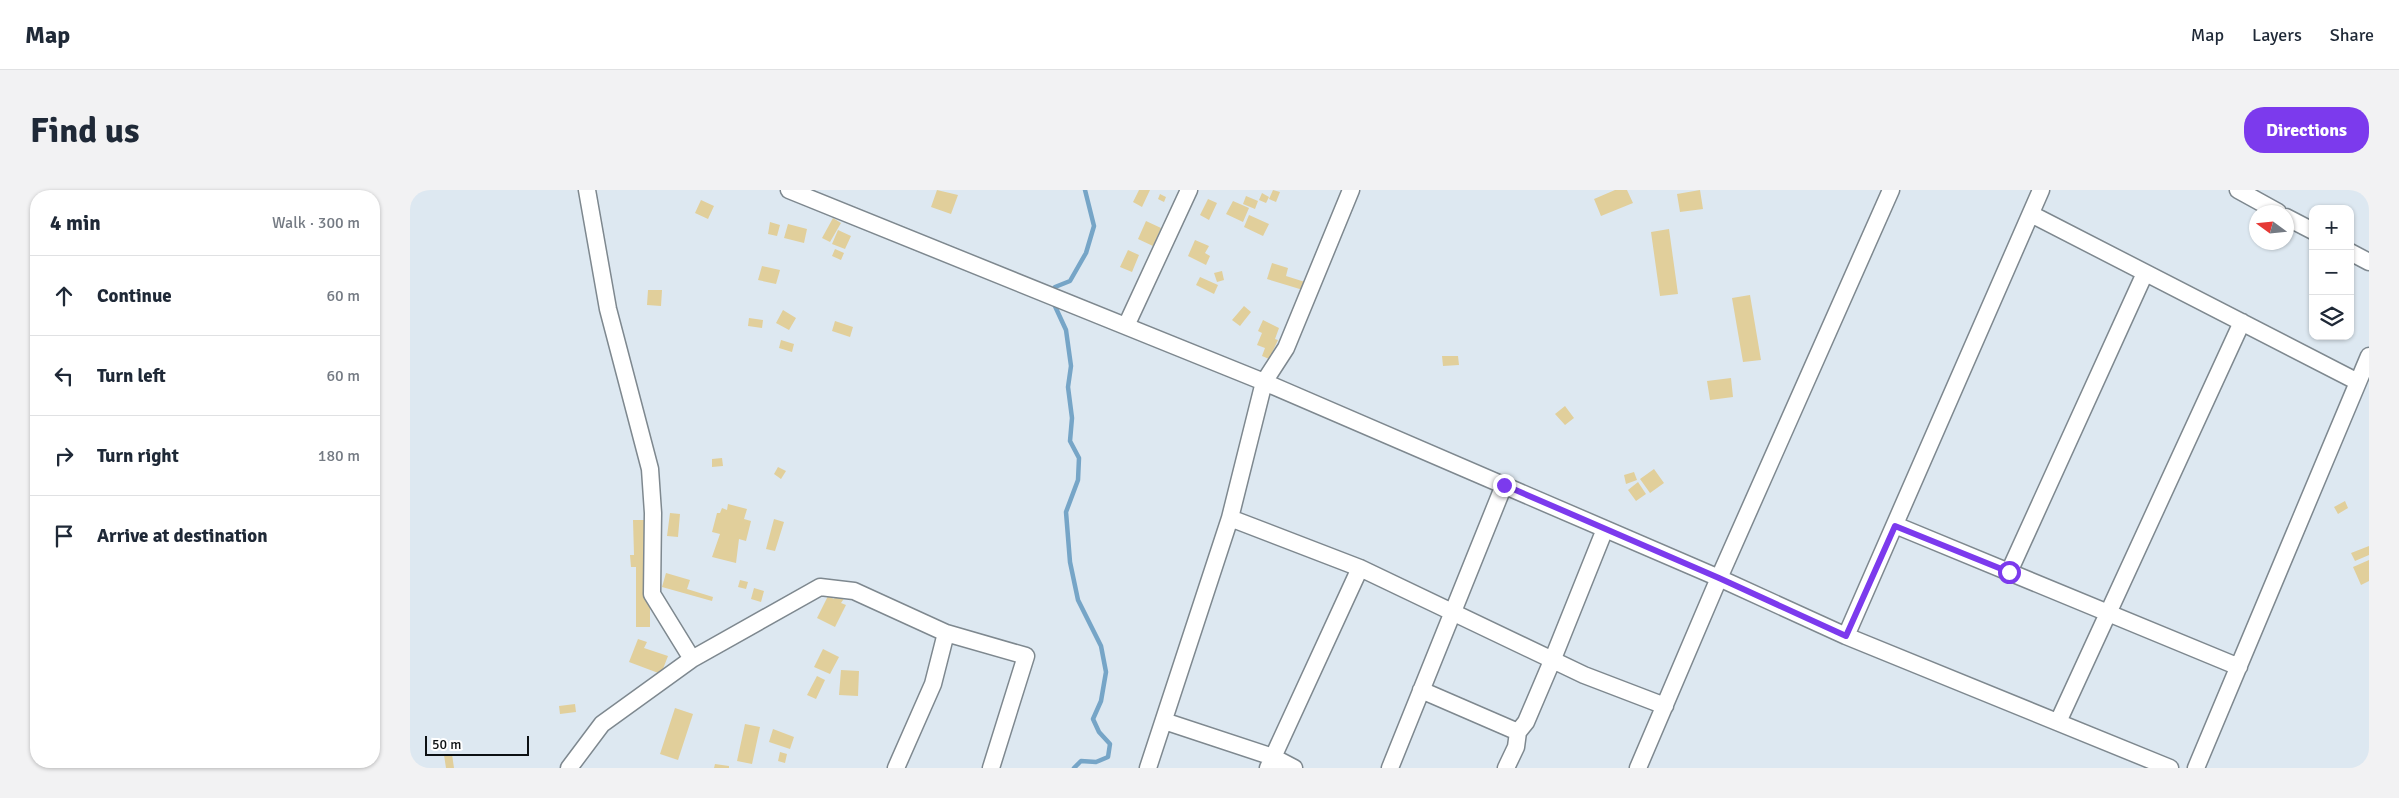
<!DOCTYPE html>
<meta charset="utf-8">
<style>
body{margin:0;font-family:Signika,sans-serif;background:#f2f2f3;color:#1f2937}
.controls{position:absolute;right:15px;top:15px;display:grid;overflow:hidden;border-radius:10px;box-shadow:0 1px 4px #0004}
.controls button{width:45px;height:45px;display:grid;place-items:center;padding:0;border:0;border-bottom:1px solid #e0e1e3;background:#fff;color:#1f2937;font:25px sans-serif}
.compass{position:absolute;left:1839px;top:15px;width:45px;height:45px;border-radius:50%;background:#fff;box-shadow:0 1px 4px #0004;rotate:285deg}
.scale{position:absolute;left:15px;bottom:12px;width:104px;box-sizing:border-box;padding-left:5px;border:2px solid #0c1013;border-top:0;font-size:14px;line-height:18px;white-space:nowrap;color:#0c1013;-webkit-text-stroke:4px #fff;paint-order:stroke}
.stop{position:absolute;width:15px;height:15px;margin:-11px;border:4px solid #7c3aed;border-radius:50%;background:#fff}
.stop.end{background:#7c3aed;border-color:#fff;box-shadow:0 1px 5px #0008}
.list{margin:0;padding:0;list-style:none}
h2{display:flex;justify-content:space-between;align-items:center;height:65px;margin:0;padding:0 20px;font-size:21px}
h2 small{font-size:16px;font-weight:400;color:#747a83}
.list li{display:grid;grid-template-columns:32px 1fr auto;gap:15px;align-items:center;box-sizing:border-box;height:80px;padding:0 20px;border-top:1px solid #e0e1e3}
.list b{display:block;font-size:19px;white-space:nowrap}
.list em{font-size:16px;font-style:normal;color:#747a83}
.icon{flex:none;width:28px;height:28px;fill:none;stroke:currentColor;stroke-width:2;stroke-linecap:round;stroke-linejoin:round}
.map{position:relative;flex:none;width:1959px;height:578px;overflow:hidden;border-radius:20px}
header{display:flex;align-items:center;gap:30px;box-sizing:border-box;height:70px;padding:0 25px;background:#fff;border-bottom:1px solid #e0e1e3}
header strong{font-size:24px}
nav{display:flex;gap:28px;margin-inline-start:auto;font-size:18px}
.intro{display:flex;align-items:center;justify-content:space-between;box-sizing:border-box;height:120px;padding:0 30px}
h1{margin:0;font-size:35px}
.button{padding:12px 22px;border-radius:20px;background:#7c3aed;color:#fff;font-size:18px;font-weight:700}
main{display:flex;gap:30px;padding:0 30px}
aside{flex:1;background:#fff;border-radius:20px;box-shadow:0 1px 4px #0004}
.map>svg:first-child{display:block}
</style>
<header>
<strong>Map</strong>
<nav><a>Map</a><a>Layers</a><a>Share</a></nav>
</header>
<div class="intro"><h1>Find us</h1><a class="button">Directions</a></div>
<main>
<aside>
<h2>4 min<small>Walk · 300 m</small></h2>
<ul class="list">
<li><svg class="icon" aria-label="ahead" viewBox="0 0 24 24"><path d="M12 20V5M6 11l6-6 6 6"/></svg><div><b>Continue</b></div><em>60 m</em></li>
<li><svg class="icon" aria-label="left" viewBox="0 0 24 24"><path d="M17 20v-9H6M10 6l-5 5 5 5"/></svg><div><b>Turn left</b></div><em>60 m</em></li>
<li><svg class="icon" aria-label="right" viewBox="0 0 24 24"><path d="M7 20v-9h11M14 6l5 5-5 5"/></svg><div><b>Turn right</b></div><em>180 m</em></li>
<li><svg class="icon" aria-label="arrive" viewBox="0 0 24 24"><path d="M6 21V4h12l-3 4 3 4H6"/></svg><div><b>Arrive at destination</b></div></li>
</ul>
</aside>
<div class="map">
<svg width="1959" height="578" viewBox="0 0 1959 578">
<rect width="100%" height="100%" fill="#dde8f1"/>
<g fill="none" stroke-linecap="round" stroke-linejoin="round">
<!-- stream -->
<path stroke="#76a5c7" stroke-width="4.5" d="M645,97L660,91L676,63L684,36L675,0
M644,114L656,140L661,176L658,197L662,228L660,251L669,268L668,290L656,322L660,372L668,410L691,456L696,482L691,511L683,529L689,542L700,554L698,567L686,572L671,571L664,578"/>
</g>
<!-- building -->
<path fill="#e1cf9b" d="M527,0L548,5L541,24L521,17Z
M729,0H740L732,17L723,12Z
M863,0L870,2L866,12L859,9Z
M1205,0H1217L1223,13L1191,26L1184,9Z
M1290,0L1293,19L1270,22L1267,4Z
M852,3L859,7L856,13L849,10Z
M750,4L756,7L754,12L748,9Z
M836,6L848,11L845,19L833,14Z
M798,9L807,13L799,30L790,25Z
M291,10L304,16L298,29L285,23Z
M823,11L839,18L833,32L816,24Z
M839,25L859,34L853,46L834,37Z
M423,28L431,33L420,52L412,48Z
M736,31L751,38L743,56L728,49Z
M360,32L370,35L367,46L358,44Z
M378,34L397,39L394,53L374,48Z
M1259,39L1268,104L1250,106L1241,42Z
M428,40L441,46L435,59L422,54Z
M785,50L799,56L795,63L800,66L796,75L778,66Z
M425,59L434,63L431,70L422,66Z
M718,60L729,65L722,82L710,77Z
M862,73L878,78L876,86L895,92L893,100L857,89Z
M352,76L370,80L366,94L348,90Z
M812,81L814,90L807,92L804,83Z
M790,87L808,95L804,104L786,95Z
M238,100H252L251,116L237,115Z
M1340,105L1351,170L1333,172L1322,108Z
M834,116L841,122L830,136L822,130Z
M373,120L386,128L379,140L366,133Z
M339,128L353,130L352,138L338,136Z
M853,130L869,138L865,149L868,150L859,169L852,166L855,158L847,155L852,143L848,141Z
M425,131L443,137L440,147L422,141Z
M371,150L384,154L382,162L369,158Z
M1032,166H1048L1049,175L1033,176Z
M1321,188L1323,207L1300,210L1297,191Z
M1155,216L1164,228L1155,235L1145,224Z
M312,268L313,276L302,277V269Z
M368,277L376,281L371,289L364,284Z
M1244,279L1254,293L1240,303L1230,289Z
M1224,282L1227,290L1216,294L1214,285Z
M1228,292L1236,304L1226,311L1218,300Z
M1935,311L1938,318L1928,324L1924,317Z
M318,314L337,319L334,329L341,331L336,351L329,349L326,373L302,367L310,344L302,342L307,323H310L312,318L317,320Z
M260,323L270,324L268,347L257,346Z
M364,329L374,332L365,361L356,359Z
M223,330H240V437H226V377H221L220,365H224Z
M1959,356V365L1945,371L1941,363Z
M1959,370V391L1951,395L1943,377Z
M256,383L280,390L277,399L303,407L302,411L252,397Z
M330,390L338,392L336,399L328,397Z
M344,398L354,401L351,412L341,409Z
M427,403L435,407L431,413L436,415L425,437L407,428L418,406L424,409Z
M228,449L237,452L234,458L258,466L251,484L219,472Z
M413,459L429,467L420,484L404,477Z
M431,480L449,481L448,506L429,505Z
M407,486L415,490L406,509L397,505Z
M165,514L166,522L150,524L149,516Z
M265,518L283,524L268,570L250,564Z
M335,534L350,537L342,574L327,571Z
M363,539L384,547L380,559L359,552Z
M370,562L377,564L375,573L368,571Z
M42,564L44,578H36L34,565Z
M305,574L319,576V578H304Z"/>
<g fill="none" stroke-linecap="round" stroke-linejoin="round">
<!-- street casing -->
<g stroke="#7e888f" stroke-width="19">
<path id="street" d="M177,0L198,119L240,279L243,323L242,404L282,469
M379,0L854,192L1309,388L1436,446L1760,578
M1828,0L1868,22
M1621,24L1948,192
M1876,27L1903,41
M1940,62L1959,72
M716,136L779,0
M820,328L950,378L1174,485L1255,516
M1485,335L1829,477
M1599,382L1735,83
M1436,446L1631,0
M1011,500L1108,542
M754,531L863,567L884,578
M1648,532L1832,132
M159,578L192,534L282,469L410,397L444,401L536,443L616,466L581,578
M486,578L523,494L536,443
M738,578L820,328L854,192L876,158L941,0
M858,578L950,378
M980,578L1094,295
M1096,578L1106,557L1108,542L1116,532L1142,471L1195,339
M1228,578L1309,388L1481,0
M1786,578L1959,166"/>
</g>
<!-- street -->
<use href="#street" stroke="#fff" stroke-width="16"/>
</g>
<g fill="none" stroke-linecap="round" stroke-linejoin="round">
<!-- route -->
<path stroke="#7c3aed" stroke-width="6" d="M1094,295L1309,388L1436,446L1485,336L1599,382"/>
</g>
</svg>
<div class="controls">
<button>+</button>
<button>−</button>
<button><svg class="icon" aria-label="layers" viewBox="0 0 24 24"><path d="M12 4l9 5-9 5-9-5zM3 14l9 5 9-5"/></svg></button>
</div>
<svg class="compass" viewBox="-18 -18 36 36"><path d="M0-13l5 13h-10z" fill="#e53935"/><path d="M0 13l5-13h-10z" fill="#747a83"/></svg>
<div class="scale">50 m</div>
<div class="stop" style="left:1599px;top:382px"></div>
<div class="stop end" style="left:1094px;top:295px"></div>
</div>
</main>
